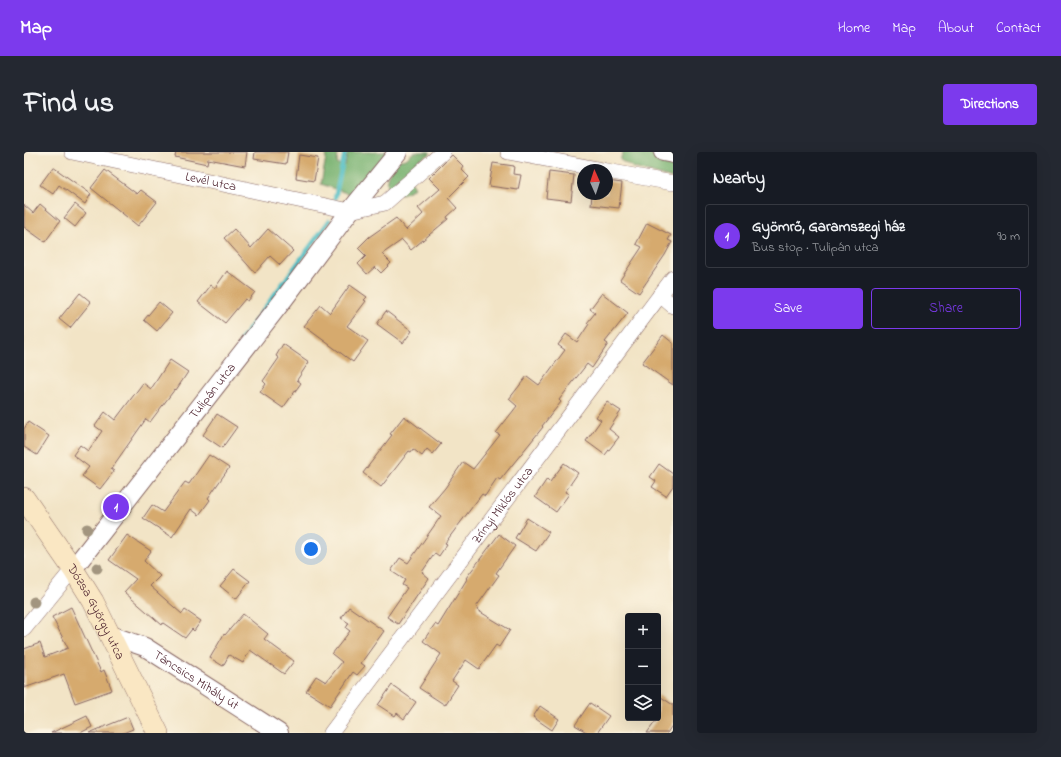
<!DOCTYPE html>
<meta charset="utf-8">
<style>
body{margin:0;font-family:"Indie Flower",sans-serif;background:#242831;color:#f1f3f6}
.controls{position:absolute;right:12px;bottom:12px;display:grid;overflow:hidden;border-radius:4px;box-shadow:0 4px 16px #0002}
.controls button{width:36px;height:36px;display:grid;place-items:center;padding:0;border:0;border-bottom:1px solid #363941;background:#171b24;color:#f1f3f6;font:20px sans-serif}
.compass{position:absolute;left:553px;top:12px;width:36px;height:36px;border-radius:50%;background:#171b24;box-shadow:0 4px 16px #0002;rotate:357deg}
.you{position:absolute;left:287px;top:397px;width:14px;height:14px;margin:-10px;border:3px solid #fff;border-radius:50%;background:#1a73e8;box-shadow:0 0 0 6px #1a73e833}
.badge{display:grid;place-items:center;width:26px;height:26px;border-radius:50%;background:#7c3aed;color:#fff;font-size:13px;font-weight:700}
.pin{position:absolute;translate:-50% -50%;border:2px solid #fff;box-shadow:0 1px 4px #0006}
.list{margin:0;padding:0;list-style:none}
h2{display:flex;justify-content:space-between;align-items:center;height:52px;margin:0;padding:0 16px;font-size:17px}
h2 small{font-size:13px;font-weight:400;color:#9ea1a6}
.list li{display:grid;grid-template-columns:26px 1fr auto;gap:12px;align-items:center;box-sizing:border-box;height:64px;margin:0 8px 8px;padding:0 8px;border:1px solid #363941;border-radius:4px}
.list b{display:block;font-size:15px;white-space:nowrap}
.list p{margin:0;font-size:13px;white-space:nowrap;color:#9ea1a6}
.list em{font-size:13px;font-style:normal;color:#9ea1a6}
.actions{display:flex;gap:8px;padding:12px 16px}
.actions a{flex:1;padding:9px 0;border:1px solid #7c3aed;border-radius:4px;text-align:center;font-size:14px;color:#7c3aed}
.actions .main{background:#7c3aed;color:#fff}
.icon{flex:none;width:22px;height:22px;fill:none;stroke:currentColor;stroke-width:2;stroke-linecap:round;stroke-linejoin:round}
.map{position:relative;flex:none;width:649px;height:581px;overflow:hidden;border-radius:4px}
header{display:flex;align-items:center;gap:24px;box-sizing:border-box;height:56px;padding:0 20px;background:#7c3aed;color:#fff}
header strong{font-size:19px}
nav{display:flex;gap:22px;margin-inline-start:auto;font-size:14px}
.intro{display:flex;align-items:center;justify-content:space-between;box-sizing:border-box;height:96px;padding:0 24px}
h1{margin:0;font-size:28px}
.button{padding:10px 18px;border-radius:4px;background:#7c3aed;color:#fff;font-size:14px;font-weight:700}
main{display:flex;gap:24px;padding:0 24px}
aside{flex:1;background:#171b24;border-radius:4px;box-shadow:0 4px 16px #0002}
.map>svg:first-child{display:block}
</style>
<header>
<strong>Map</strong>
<nav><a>Home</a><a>Map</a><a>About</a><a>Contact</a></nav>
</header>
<div class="intro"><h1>Find us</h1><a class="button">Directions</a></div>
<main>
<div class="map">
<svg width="649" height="581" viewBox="0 0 649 581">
<rect width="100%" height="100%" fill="#fcf5e5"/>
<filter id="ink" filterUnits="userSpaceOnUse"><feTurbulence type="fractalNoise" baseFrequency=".025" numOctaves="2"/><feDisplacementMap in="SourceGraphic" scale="8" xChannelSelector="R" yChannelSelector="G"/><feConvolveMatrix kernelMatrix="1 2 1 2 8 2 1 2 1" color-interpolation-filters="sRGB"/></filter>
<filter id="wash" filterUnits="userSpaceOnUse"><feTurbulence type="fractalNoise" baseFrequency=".012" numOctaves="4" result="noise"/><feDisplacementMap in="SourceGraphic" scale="16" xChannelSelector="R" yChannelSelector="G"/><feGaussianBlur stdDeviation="0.9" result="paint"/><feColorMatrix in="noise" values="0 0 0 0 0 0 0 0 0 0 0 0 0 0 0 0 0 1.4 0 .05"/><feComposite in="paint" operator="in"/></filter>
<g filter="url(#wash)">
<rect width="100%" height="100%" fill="#f2e4c6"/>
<!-- forest -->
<path fill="#78b271" stroke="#61684e" d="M303,0H314L313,12L321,13L324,0H368L328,43L297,32Z
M390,0H406V2L395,8L383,23L391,36L378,42L364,38L363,25L372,9L382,7Z
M599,0H620L649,6V27L610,16L596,8Z"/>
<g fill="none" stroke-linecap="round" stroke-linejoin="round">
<!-- stream -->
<path stroke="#4fbec5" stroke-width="4.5" d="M311,46L321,0
M217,188L305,69"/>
</g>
<g id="blocks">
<!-- building -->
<path fill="#d6aa6e" d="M152,0H223L221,14L184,7L183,12L151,5Z
M231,0H264L262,12L230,7Z
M275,3L294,6L290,29L272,26Z
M428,3L440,15L438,18L445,25L424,46L433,56L423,65L424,67L387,98L378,88L358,102L367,111L357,121L351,115L343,122L334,112L342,104L334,96L345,85L372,66L382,78L399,62L394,56L416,37L405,26Z
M469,11L490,14L489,22L497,23L494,38L465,34Z
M29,15L67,42L61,52L35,33L29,42L16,33Z
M81,18L113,42L117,38L133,50L114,74L67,36Z
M525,20L550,23L547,49L522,46Z
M583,29L598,31L595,56L567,53L568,42H583Z
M16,52L36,69L21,90L0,75V53L9,61Z
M51,52L62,61L51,75L40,66Z
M623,71L647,83L644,88L648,90L641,103L615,141L596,128L618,95L612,92Z
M210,77L227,96L244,77L269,99L256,113L246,104L231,121L200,86Z
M203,119L231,140L224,149L221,147L201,171L174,150L187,133L191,136Z
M326,133L343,145L340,148L342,149L323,174L344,189L329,210L280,174L297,153L306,161Z
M56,141L67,150L46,176L35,167Z
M578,141L604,161L581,190L584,192L568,216L563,212L535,248L537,250L518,274L519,275L476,328L473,326L461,344L458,342L421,391L423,392L415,404L411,401L398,420L405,426L374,472L363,465L383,436L378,433L381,428L367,419L376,406L384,411L417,364L405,355L421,336L439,310L449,317L476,283L472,281L493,254L485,247L503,224L515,233L541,198L534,193L542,182L553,190L565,172L563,171L571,161L566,157Z
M135,150L148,161L133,179L120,168Z
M362,159L388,179L379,191L353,172Z
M639,183L649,191V233L618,211Z
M259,192L285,210L273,228L277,231L259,256L236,240L242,232L239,229L255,206L252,204Z
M146,208L164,220L152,238L151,237L126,270L122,267L87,317L90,319L76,337L58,324L65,315L49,303L56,293L64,299L78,279L71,274L81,260L91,268L119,231L127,237Z
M583,250L597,259L585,277L595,285L581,303L562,289L577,268L572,265Z
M193,262L213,275L198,296L179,283Z
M380,264L417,292L409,302L403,297L398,304L389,297L387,300L385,299L357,335L339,321L368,283L366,282Z
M4,270L25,284L13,303L0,295V277Z
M185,303L205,316L184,346L186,348L175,363L167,357L148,385L119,366L128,353L139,360L161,330L165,332Z
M540,311L554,321L541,340L545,342L532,360L511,345L523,327L526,330Z
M635,312L649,322V334L642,344L628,335L632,329L626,325Z
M503,366L525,380L512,399L491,386Z
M475,382L491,394L472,421L475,423L452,455L454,456L453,458L486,478L475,495L472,493L455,517L442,508L428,529L434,533L421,553L395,536L417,502L399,489L411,472L414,474L443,427L442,426Z
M103,383L127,399L120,409L136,424L126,434L158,462L161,458L177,469L170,479L168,477L161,486L139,471L138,473L100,440L112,427L85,408Z
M210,417L226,429L212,447L196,434Z
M47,455L77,520L80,518L88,538L51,551L40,522L0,536V497L16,491L21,505L44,496L28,465Z
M325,455L360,479L337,511L341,514L333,523L329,520L306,554L282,539L292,524L302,530L318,510L308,502L326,479L322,476L325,471L317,466Z
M219,462L244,482L240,487L270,509L260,522L226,498L219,511L205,503L199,514L186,506L200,482L201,483Z
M368,533L392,550L380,567L373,561L371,564L354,553Z
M634,543L649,553V572L643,581H623L634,566Z
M566,551L585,564L573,581H564L551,573Z
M516,554L535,567L528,578L509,565Z
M63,564L68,575L56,581H27Z
M104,565L109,577L99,581H65Z"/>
</g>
</g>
<g filter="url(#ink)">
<use href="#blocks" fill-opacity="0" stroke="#856461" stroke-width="1"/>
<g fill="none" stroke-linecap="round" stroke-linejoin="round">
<!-- minor casing -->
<g stroke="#856461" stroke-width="16">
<g id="minor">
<path id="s1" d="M48,0L326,59L361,51L419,0"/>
<path d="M484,0L579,18"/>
<path d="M583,19L649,31"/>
<path d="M636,143L649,154"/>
<path d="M0,477L49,417"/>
<path id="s2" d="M307,581L649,126"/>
</g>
</g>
<!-- tertiary casing -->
<g stroke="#856461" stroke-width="20">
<g id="tertiary">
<path d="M639,0L649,2"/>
<path id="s3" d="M49,417L260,147L326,59L374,0"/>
<path id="s4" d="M86,483L121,495L255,581"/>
</g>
</g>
<!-- secondary casing -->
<g stroke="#856461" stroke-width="22">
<g id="secondary">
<path id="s5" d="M0,346L49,417L69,449L134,581"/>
</g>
</g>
<!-- minor -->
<use href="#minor" stroke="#fff" stroke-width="15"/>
<!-- tertiary -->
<use href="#tertiary" stroke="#fff" stroke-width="18"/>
<!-- secondary -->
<use href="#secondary" stroke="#fae7c3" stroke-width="21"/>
</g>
<!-- trees -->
<g fill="#a2957f">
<circle cx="63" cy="377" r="5.5"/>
<circle cx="73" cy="416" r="5.5"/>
<circle cx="10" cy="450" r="5.5"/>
</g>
</g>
<g text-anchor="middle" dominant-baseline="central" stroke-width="3" stroke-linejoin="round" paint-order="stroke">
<!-- street labels -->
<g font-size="13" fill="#4a1f2b" stroke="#fcf5e5">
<text stroke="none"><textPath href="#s1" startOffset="142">Levél utca</textPath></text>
<text stroke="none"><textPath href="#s3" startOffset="226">Tulipán utca</textPath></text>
<text stroke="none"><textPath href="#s2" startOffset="285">Zrínyi Miklós utca</textPath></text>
<text stroke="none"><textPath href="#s5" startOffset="135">Dózsa György utca</textPath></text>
<text stroke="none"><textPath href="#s4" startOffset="98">Táncsics Mihály út</textPath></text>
</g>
</g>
</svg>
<div class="controls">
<button>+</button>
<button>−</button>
<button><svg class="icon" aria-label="layers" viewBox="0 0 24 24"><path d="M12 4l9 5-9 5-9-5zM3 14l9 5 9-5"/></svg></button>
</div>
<svg class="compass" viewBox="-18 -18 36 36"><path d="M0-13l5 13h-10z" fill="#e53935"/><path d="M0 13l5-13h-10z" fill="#9ea1a6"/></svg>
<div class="you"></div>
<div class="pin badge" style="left:92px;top:355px">1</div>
</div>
<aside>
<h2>Nearby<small></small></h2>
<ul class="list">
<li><span class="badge">1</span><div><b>Gyömrő, Garamszegi ház</b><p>Bus stop · Tulipán utca</p></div><em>90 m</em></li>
</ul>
<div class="actions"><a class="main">Save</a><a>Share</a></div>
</aside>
</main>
